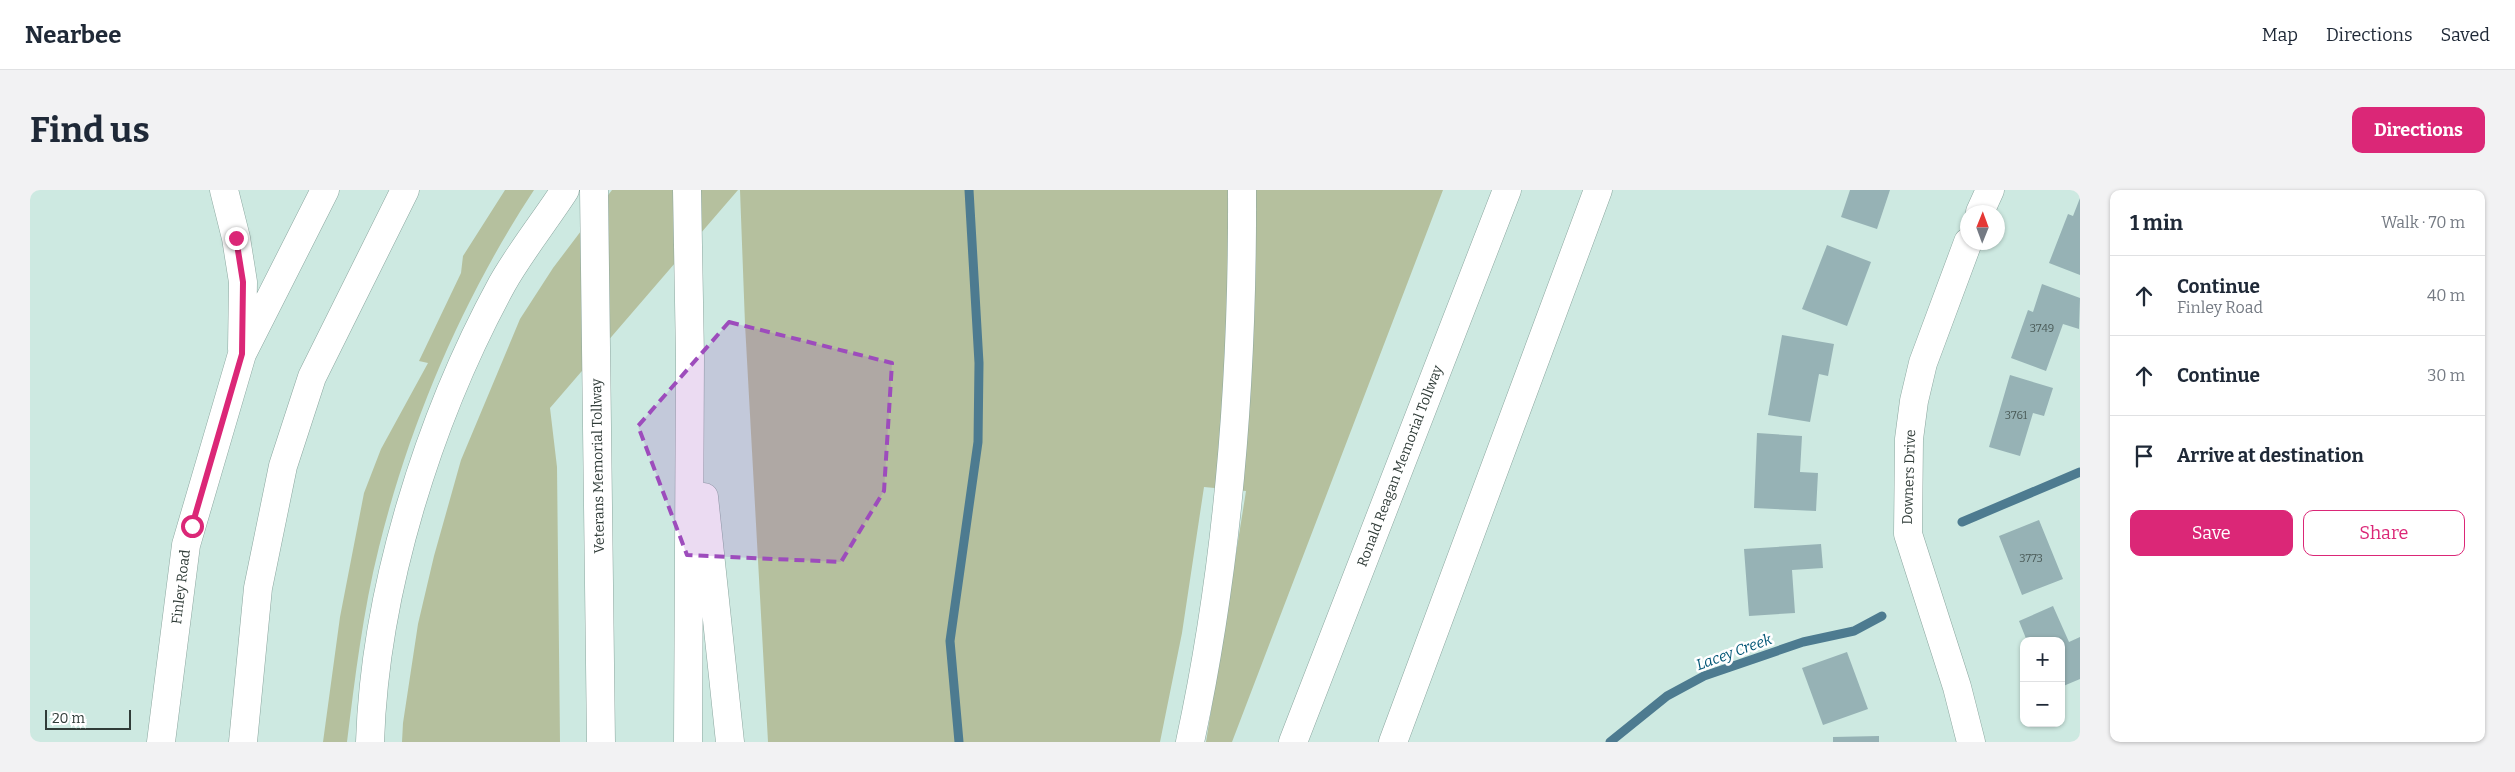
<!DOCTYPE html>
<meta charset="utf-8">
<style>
body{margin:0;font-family:Bitter,serif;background:#f2f2f3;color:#1f2937}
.controls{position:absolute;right:15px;bottom:15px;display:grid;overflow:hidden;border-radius:10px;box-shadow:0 1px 4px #0004}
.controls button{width:45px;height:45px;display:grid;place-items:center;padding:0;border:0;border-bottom:1px solid #e0e1e3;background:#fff;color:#1f2937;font:25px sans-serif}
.compass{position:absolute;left:1930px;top:15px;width:45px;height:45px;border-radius:50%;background:#fff;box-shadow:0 1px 4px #0004;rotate:1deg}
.scale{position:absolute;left:15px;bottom:12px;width:86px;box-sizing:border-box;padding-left:5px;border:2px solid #303c38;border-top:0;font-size:14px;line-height:18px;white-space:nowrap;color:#303c38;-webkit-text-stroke:4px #fff;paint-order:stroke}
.stop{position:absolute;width:15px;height:15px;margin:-11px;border:4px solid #db2777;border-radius:50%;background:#fff}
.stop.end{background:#db2777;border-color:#fff;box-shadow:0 1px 5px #0008}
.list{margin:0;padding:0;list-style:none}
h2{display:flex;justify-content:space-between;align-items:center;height:65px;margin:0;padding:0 20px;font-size:21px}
h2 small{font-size:16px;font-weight:400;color:#747a83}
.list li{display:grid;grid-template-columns:32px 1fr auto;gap:15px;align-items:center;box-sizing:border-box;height:80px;padding:0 20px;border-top:1px solid #e0e1e3}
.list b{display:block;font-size:19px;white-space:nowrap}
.list p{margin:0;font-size:16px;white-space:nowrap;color:#747a83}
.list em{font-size:16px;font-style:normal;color:#747a83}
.actions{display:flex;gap:10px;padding:15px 20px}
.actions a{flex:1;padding:11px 0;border:1px solid #db2777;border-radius:10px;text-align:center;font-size:18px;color:#db2777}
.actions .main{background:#db2777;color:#fff}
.icon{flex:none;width:28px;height:28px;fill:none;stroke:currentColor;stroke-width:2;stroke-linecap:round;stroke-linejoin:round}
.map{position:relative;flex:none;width:2050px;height:552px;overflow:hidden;border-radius:10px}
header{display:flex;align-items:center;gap:30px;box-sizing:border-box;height:70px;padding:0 25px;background:#fff;border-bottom:1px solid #e0e1e3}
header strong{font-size:24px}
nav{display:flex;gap:28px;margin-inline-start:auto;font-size:18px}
.intro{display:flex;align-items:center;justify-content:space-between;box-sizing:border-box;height:120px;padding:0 30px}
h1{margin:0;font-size:35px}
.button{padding:12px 22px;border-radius:10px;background:#db2777;color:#fff;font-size:18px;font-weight:700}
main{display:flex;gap:30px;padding:0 30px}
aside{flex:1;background:#fff;border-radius:10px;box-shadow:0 1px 4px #0004}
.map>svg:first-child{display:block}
</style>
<header>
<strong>Nearbee</strong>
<nav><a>Map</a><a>Directions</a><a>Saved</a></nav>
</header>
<div class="intro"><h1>Find us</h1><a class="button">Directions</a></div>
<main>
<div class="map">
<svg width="2050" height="552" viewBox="0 0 2050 552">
<rect width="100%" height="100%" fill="#cde9e1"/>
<!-- green -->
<path fill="#b5c09e" d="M475,0H504C433,108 380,232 349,357C333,421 325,487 317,552H293L310,427L334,303L351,259L398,173L389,171L431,83L433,66Z
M582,0H708L520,218L527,277L530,552H372L373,533L388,434L404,366L431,270L490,129L523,78Z
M710,0H1413L1202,552H1176L1216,301L1174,297L1152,443L1130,552H738L715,134Z"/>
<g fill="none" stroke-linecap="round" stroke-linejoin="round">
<!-- stream -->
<path stroke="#4d7b90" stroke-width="9" d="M1932,332L2050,282
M929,552L920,451L948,252L949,173L939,0
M1580,552L1637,506L1674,486L1773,452L1824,441L1852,426"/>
</g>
<!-- building -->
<path fill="#96b2b5" d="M1820,0H1860L1847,39L1811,27Z
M2050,8V85L2019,73L2038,24L2043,26Z
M1797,55L1841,72L1817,136L1772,119Z
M2012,94L2050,108L2049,139L2033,134L2016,181L1981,168L1998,120L2003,122Z
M1752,145L1804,154L1798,186L1789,184L1780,232L1738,225Z
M1980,185L2023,198L2014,226L2003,223L1990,266L1959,257Z
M1727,243L1772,246L1770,282L1788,283L1786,321L1724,318Z
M2009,330L2033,389L1992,405L1969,346Z
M1791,354L1793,378L1762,380L1765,423L1719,426L1714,359Z
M2023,416L2039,452L2050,447V489L2031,497V451H1997L1989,431Z
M1817,462L1838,519L1793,535L1772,478Z
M1849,546V552H1803V547Z"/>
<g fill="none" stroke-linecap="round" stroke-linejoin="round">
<!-- minor casing -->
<g stroke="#8ba69f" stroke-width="29">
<path id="minor" d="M1950,22L1960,0
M1938,52L1893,173L1884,211L1879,249L1878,344L1927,497L1941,552"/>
</g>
<!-- secondary casing -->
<g stroke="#8ba69f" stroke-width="29">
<path id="secondary" d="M194,0L206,48L213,92L212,159
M131,552L156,355L212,164L295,0
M213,552L228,398L253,276L282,187L375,0"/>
</g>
<!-- motorway casing -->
<g stroke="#8ba69f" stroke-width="29">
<path id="motorway" d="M564,0L571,552
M657,0L660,167L658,552
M674,307L700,552
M340,552C345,399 399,228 472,94C490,62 515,31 535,0
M1160,552C1199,371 1213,185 1212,0
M1263,552L1477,0
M1363,552L1568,0"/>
</g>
<!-- minor -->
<use href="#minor" stroke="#fff" stroke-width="28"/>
<!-- secondary -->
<use href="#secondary" stroke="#fff" stroke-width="28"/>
<!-- motorway -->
<use href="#motorway" stroke="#fff" stroke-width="28"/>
</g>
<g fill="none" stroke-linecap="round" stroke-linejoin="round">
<!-- route -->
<path stroke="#db2777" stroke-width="6" d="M162,336L212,164L213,92L206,48"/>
</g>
<!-- marked area -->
<path fill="#9d4cbc" fill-opacity="0.2" stroke="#9d4cbc" stroke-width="4" stroke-dasharray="10 6" stroke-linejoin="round" d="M699,132L862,173L854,301L811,372L657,365L608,236Z"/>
<g text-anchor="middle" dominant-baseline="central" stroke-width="5" stroke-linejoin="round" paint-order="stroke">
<!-- number labels -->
<g font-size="11" fill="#4a5a57">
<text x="2012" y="138">3749</text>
<text x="1986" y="225">3761</text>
<text x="2001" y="368">3773</text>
</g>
<!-- street labels -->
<g font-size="14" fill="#303c38" stroke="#fff">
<text transform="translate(568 276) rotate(-91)">Veterans Memorial Tollway</text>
<text transform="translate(1370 276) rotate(-69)">Ronald Reagan Memorial Tollway</text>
<text transform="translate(1879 287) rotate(-88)">Downers Drive</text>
<text transform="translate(151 397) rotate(-83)">Finley Road</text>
</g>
<!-- water labels -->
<g font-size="15" font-style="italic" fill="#005575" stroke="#fff">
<text transform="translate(1704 462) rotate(-20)">Lacey Creek</text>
</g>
</g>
</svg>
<div class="controls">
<button>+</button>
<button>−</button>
</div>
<svg class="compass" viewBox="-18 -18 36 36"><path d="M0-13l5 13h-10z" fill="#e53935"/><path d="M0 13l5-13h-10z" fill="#747a83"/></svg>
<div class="scale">20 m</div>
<div class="stop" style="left:162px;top:336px"></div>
<div class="stop end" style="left:206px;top:48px"></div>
</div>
<aside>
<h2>1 min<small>Walk · 70 m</small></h2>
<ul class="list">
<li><svg class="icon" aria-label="ahead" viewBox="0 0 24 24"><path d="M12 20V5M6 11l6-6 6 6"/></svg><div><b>Continue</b><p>Finley Road</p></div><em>40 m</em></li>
<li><svg class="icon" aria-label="ahead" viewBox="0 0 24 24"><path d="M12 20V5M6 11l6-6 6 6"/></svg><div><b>Continue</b></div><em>30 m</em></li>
<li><svg class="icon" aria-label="arrive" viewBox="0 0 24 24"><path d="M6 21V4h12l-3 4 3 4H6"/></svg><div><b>Arrive at destination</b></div></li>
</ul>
<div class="actions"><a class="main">Save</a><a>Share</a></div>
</aside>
</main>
